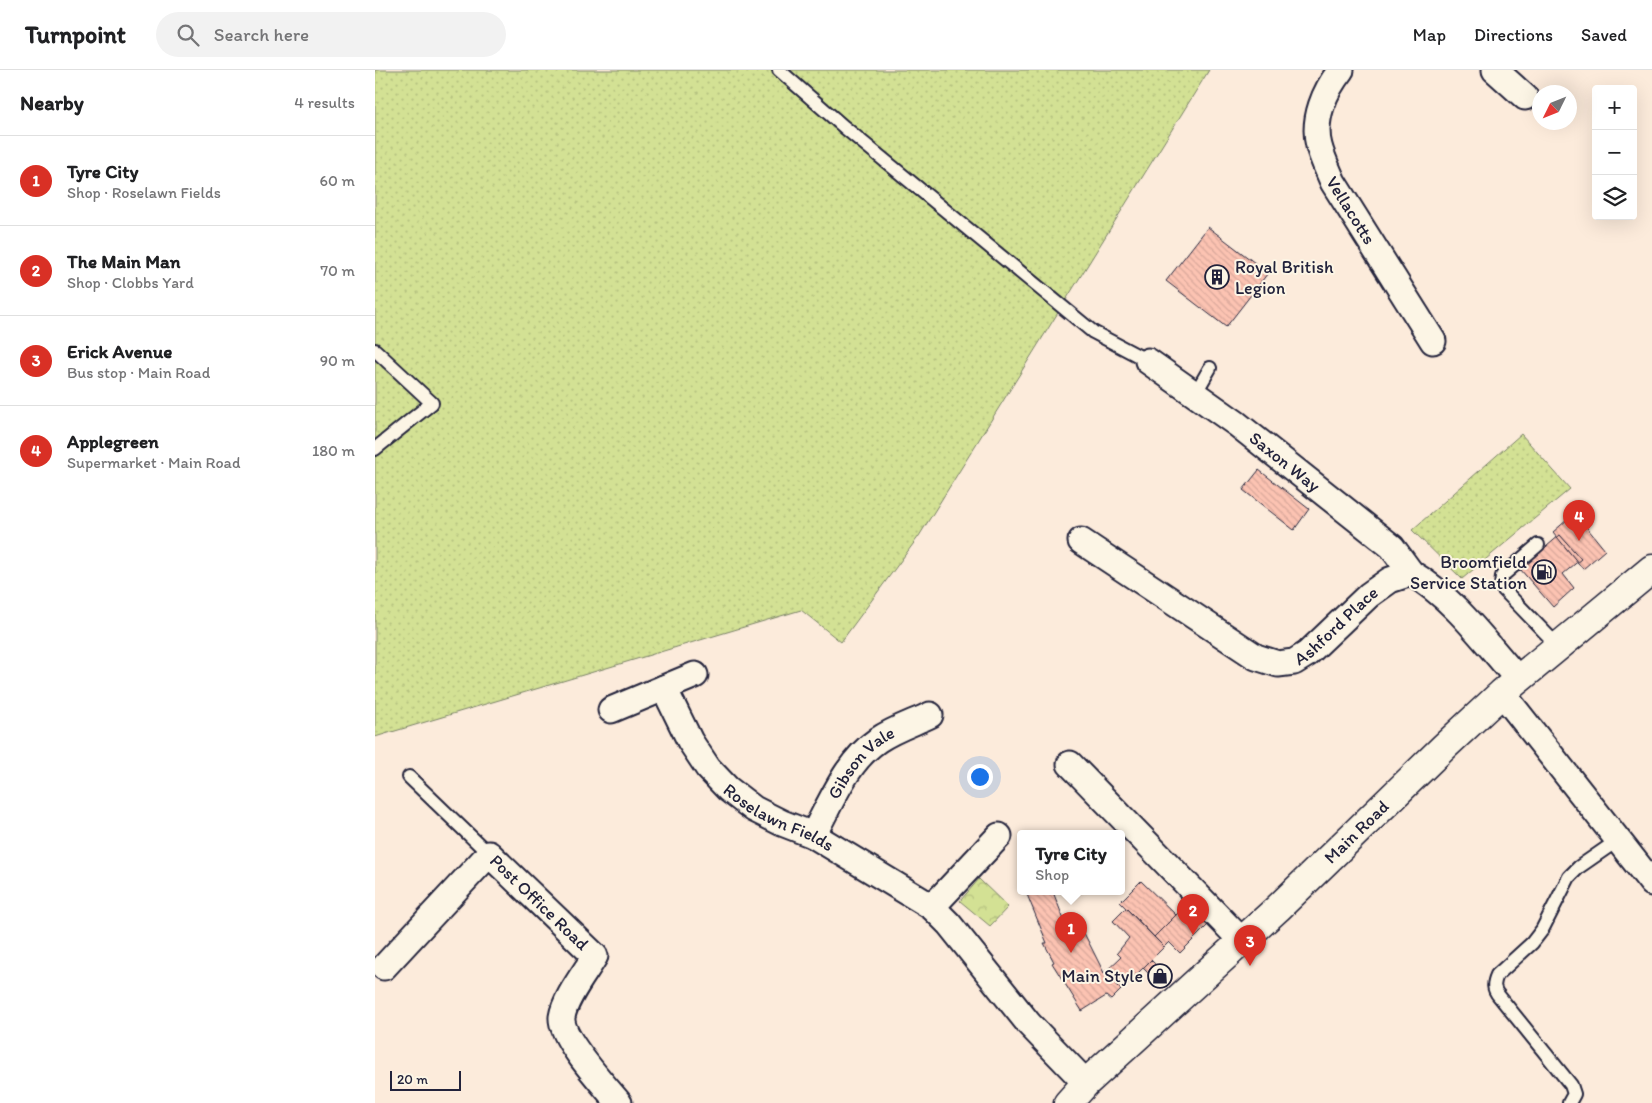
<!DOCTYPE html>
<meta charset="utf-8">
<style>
body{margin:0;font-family:Itim,sans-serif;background:#f2f2f2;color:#202124}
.controls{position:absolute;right:15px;top:15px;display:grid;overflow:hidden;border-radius:5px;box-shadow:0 5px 20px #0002}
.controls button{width:45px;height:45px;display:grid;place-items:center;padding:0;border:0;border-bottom:1px solid #e0e0e0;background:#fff;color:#202124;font:25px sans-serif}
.compass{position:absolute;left:1157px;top:15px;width:45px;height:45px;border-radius:50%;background:#fff;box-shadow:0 5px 20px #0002;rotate:227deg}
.scale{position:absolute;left:15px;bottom:12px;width:71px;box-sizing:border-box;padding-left:5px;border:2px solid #22223b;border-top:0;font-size:14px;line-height:18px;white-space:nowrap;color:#22223b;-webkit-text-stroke:4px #fcf5e5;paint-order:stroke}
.you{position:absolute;left:604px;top:706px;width:18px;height:18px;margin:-12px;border:4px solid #fff;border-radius:50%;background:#1a73e8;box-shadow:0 0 0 8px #1a73e833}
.badge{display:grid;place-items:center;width:32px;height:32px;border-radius:50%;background:#d93025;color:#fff;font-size:16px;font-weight:700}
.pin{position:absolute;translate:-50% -41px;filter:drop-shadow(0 1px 2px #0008)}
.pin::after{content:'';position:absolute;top:26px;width:18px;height:15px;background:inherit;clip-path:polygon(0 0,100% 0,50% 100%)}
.popup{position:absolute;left:642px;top:760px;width:108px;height:65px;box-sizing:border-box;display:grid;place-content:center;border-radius:5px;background:#fff;filter:drop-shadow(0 1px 4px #0005);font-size:16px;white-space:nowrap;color:#757577}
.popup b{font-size:19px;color:#202124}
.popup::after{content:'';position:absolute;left:50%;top:100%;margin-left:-10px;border:10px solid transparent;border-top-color:#fff}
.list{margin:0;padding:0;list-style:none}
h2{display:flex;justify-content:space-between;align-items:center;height:65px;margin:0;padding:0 20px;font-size:21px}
h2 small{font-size:16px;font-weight:400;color:#757577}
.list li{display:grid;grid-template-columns:32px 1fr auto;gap:15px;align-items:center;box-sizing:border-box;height:90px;padding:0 20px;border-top:1px solid #e0e0e0}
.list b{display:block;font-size:19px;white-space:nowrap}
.list p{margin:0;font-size:16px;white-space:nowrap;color:#757577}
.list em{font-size:16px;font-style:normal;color:#757577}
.icon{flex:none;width:28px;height:28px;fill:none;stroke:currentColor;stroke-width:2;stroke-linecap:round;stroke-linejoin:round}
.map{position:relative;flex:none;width:1277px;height:1033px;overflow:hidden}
header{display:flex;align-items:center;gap:30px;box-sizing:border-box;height:70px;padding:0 25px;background:#fff;border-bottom:1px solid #e0e0e0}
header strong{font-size:24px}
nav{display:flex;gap:28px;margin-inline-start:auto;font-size:18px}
.search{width:350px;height:45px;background:#f2f2f2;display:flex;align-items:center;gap:12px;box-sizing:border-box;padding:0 18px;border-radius:28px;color:#757577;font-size:19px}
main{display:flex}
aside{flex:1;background:#fff}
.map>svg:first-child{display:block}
</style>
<header>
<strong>Turnpoint</strong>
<div class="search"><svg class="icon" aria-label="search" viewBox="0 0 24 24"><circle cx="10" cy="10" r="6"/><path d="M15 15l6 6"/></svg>Search here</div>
<nav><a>Map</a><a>Directions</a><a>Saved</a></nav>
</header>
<main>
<aside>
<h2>Nearby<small>4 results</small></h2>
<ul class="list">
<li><span class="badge">1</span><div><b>Tyre City</b><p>Shop · Roselawn Fields</p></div><em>60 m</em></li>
<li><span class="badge">2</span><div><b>The Main Man</b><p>Shop · Clobbs Yard</p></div><em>70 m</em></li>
<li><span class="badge">3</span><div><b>Erick Avenue</b><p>Bus stop · Main Road</p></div><em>90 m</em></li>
<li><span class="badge">4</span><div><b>Applegreen</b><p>Supermarket · Main Road</p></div><em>180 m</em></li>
</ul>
</aside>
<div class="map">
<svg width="1277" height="1033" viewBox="0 0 1277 1033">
<defs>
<pattern id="grass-dots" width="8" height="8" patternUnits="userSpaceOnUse" patternTransform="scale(1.25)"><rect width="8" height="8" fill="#d3e194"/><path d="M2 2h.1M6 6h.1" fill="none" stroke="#b5c180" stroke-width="1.8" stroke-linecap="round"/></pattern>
<pattern id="forest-crowns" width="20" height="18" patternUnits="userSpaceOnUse" patternTransform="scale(1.25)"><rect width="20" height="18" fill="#d3e194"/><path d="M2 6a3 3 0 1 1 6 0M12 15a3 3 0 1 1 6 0" fill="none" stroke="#b5c180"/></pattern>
<pattern id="building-back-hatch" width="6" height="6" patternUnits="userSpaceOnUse" patternTransform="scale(1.25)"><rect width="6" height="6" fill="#fcc3b2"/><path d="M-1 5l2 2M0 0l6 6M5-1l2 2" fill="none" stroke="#d8a79a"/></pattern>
</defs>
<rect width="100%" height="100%" fill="#fcebdb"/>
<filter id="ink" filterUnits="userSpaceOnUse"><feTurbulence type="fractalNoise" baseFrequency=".02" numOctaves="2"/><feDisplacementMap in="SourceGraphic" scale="10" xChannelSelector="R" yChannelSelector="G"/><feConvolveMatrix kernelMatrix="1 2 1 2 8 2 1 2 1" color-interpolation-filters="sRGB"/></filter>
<g filter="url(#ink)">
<!-- grass -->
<path fill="url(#grass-dots)" stroke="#7a8268" d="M0,0H834L544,466L466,572L426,540L0,667Z
M1146,364L1195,419L1087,509L1037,460Z"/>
<!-- forest -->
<path fill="url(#forest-crowns)" stroke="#7a8268" d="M604,809L633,837L615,856L585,831Z"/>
<!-- building -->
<path fill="url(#building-back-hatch)" stroke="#22223b" d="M833,157L893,203L851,257L791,211Z
M884,400L934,439L919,460L868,420Z
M1200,443L1230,480L1208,499L1178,462Z
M1185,465L1206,489L1188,504L1199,518L1178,537L1145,499Z
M766,811L801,845L779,867L745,832Z
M651,822H678L695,865L707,859L729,903L746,920L736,930L731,926L707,941L677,893L679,892L669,873H672Z
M818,828L839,849L805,883L794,872L789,877L779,867Z
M751,838L789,877L746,920L729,903L746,887L742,883L754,868L738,851Z
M776,890L792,906L784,914L768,898Z"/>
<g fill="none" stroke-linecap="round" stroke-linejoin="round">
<!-- service casing -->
<g stroke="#22223b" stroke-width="16">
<path id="service" d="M404,0L469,57L718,262L773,291
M0,280L57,333L0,379
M820,324L835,298
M1163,475L1127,506L1126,517L1183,576
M34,707L114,784
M1194,1033L1199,1024L1196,1015L1124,926C1118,919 1118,914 1122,905L1157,873L1167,860L1194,807L1204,797L1243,770"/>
</g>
<!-- minor casing -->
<g stroke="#22223b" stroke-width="29">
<g id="minor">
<path id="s1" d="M966,0C950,20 937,49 944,76C947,88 953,100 958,112L1058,271"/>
<path d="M1120,0L1150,27"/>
<path id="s2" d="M773,291L862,354L1017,477L1036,503"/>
<path id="s3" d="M706,471L881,587L903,594L919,592L932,584L994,525L1015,510L1036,503C1079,528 1110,572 1143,609"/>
<path id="s4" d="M289,618L315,671L333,698L353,719L379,739L407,753L438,765L557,837L574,854L654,954L711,1013"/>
<path d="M1127,623L1277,813"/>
<path d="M236,640L320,605"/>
<path d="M695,694L866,870"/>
<path id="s5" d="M438,765C456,733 471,692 503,670C519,659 538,653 555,645"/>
<path d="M557,837L624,766"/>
<path id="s6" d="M9,897L114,784L220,886C210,903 190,928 187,947C185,968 230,1016 244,1033"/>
</g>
</g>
<!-- secondary casing -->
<g stroke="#22223b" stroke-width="31">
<g id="secondary">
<path id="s7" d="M693,1033L711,1013L903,838L1069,677L1127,623L1277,499"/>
</g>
</g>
<!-- service -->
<use href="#service" stroke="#fcf5e5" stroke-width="12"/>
<!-- minor -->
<use href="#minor" stroke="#fcf5e5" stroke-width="25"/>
<!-- secondary -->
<use href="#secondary" stroke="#fcf5e5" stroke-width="28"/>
</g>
</g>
<!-- icons -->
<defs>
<g id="building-ring" transform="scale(1.25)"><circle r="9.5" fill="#fcf5e5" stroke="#22223b" stroke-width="1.5"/><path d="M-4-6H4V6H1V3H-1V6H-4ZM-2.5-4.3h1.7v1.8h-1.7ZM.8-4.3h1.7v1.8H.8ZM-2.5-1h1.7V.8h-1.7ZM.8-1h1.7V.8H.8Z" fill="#22223b"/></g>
<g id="fuel-ring" transform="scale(1.25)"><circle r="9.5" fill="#fcf5e5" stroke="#22223b" stroke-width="1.5"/><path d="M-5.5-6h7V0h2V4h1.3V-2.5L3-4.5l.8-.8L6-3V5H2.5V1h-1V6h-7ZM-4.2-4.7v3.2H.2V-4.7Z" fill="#22223b"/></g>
<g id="shop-ring" transform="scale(1.25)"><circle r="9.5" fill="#fcf5e5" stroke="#22223b" stroke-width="1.5"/><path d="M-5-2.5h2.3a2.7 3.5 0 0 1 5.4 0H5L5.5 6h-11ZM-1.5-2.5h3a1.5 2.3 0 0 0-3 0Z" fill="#22223b"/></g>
</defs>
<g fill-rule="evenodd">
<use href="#building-ring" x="842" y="207"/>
<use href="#fuel-ring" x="1169" y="502"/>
<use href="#shop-ring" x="785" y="906"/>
</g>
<g text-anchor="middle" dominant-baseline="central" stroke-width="4" stroke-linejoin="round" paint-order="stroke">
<!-- street labels -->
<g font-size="18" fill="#22223b" stroke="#fcf5e5">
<text stroke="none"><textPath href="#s1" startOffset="154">Vellacotts</textPath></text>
<text stroke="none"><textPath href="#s2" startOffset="170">Saxon Way</textPath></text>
<text stroke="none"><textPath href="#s3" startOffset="305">Ashford Place</textPath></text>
<text stroke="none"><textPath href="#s5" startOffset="88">Gibson Vale</textPath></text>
<text stroke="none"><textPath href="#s4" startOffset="179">Roselawn Fields</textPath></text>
<text stroke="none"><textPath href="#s7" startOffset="396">Main Road</textPath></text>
<text stroke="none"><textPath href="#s6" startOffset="224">Post Office Road</textPath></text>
</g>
<!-- poi labels -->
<g font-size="18" fill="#22223b" stroke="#fcf5e5" text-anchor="end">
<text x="860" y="197" text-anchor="start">Royal British<tspan x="860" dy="21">Legion</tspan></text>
<text x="1152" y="492">Broomfield<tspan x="1152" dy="21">Service Station</tspan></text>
<text x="768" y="906">Main Style</text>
</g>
</g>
</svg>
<div class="controls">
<button>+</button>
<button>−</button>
<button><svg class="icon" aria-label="layers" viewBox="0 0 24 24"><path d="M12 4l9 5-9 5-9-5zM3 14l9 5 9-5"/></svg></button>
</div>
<svg class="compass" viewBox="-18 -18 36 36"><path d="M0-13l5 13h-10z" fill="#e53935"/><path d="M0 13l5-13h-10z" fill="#757577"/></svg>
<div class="scale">20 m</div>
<div class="you"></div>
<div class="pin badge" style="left:696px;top:883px">1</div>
<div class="popup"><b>Tyre City</b>Shop</div>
<div class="pin badge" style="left:818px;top:865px">2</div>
<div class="pin badge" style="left:875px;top:896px">3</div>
<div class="pin badge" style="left:1204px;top:471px">4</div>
</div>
</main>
